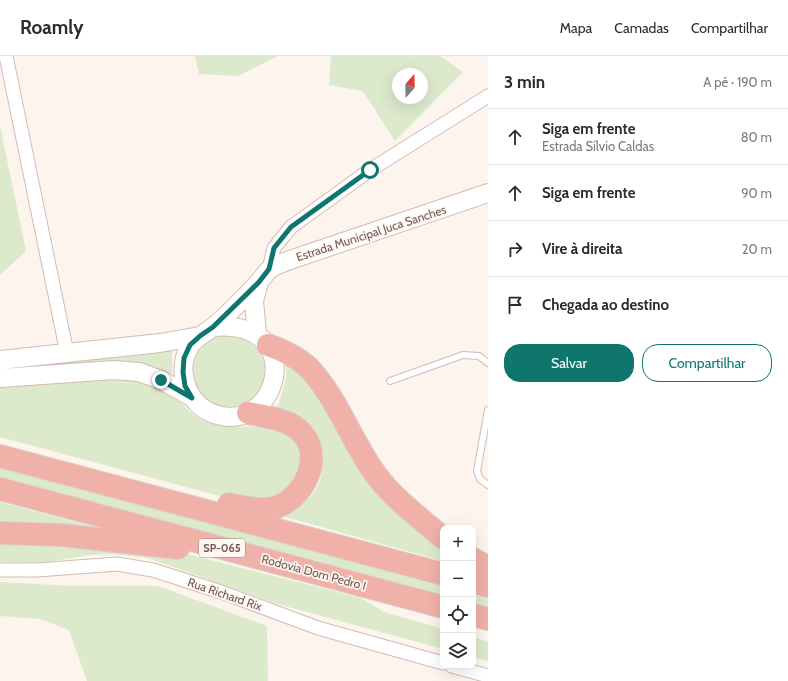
<!DOCTYPE html>
<html lang="pt">
<meta charset="utf-8">
<style>
body{margin:0;font-family:Cabin,sans-serif;background:#f2f2f3;color:#2b2b33}
.controls{position:absolute;right:12px;bottom:12px;display:grid;overflow:hidden;border-radius:8px;box-shadow:0 4px 16px #0002}
.controls button{width:36px;height:36px;display:grid;place-items:center;padding:0;border:0;border-bottom:1px solid #e1e1e2;background:#fff;color:#2b2b33;font:20px sans-serif}
.compass{position:absolute;left:392px;top:12px;width:36px;height:36px;border-radius:50%;background:#fff;box-shadow:0 4px 16px #0002;rotate:20deg}
.stop{position:absolute;width:12px;height:12px;margin:-9px;border:3px solid #0f766e;border-radius:50%;background:#fff}
.stop.end{background:#0f766e;border-color:#fff;box-shadow:0 1px 4px #0008}
.list{margin:0;padding:0;list-style:none}
h2{display:flex;justify-content:space-between;align-items:center;height:52px;margin:0;padding:0 16px;font-size:17px}
h2 small{font-size:13px;font-weight:400;color:#7c7c81}
.list li{display:grid;grid-template-columns:26px 1fr auto;gap:12px;align-items:center;box-sizing:border-box;height:56px;padding:0 16px;border-top:1px solid #e1e1e2}
.list b{display:block;font-size:15px;white-space:nowrap}
.list p{margin:0;font-size:13px;white-space:nowrap;color:#7c7c81}
.list em{font-size:13px;font-style:normal;color:#7c7c81}
.actions{display:flex;gap:8px;padding:12px 16px}
.actions a{flex:1;padding:9px 0;border:1px solid #0f766e;border-radius:16px;text-align:center;font-size:14px;color:#0f766e}
.actions .main{background:#0f766e;color:#fff}
.icon{flex:none;width:22px;height:22px;fill:none;stroke:currentColor;stroke-width:2;stroke-linecap:round;stroke-linejoin:round}
.map{position:relative;flex:none;width:488px;height:625px;overflow:hidden}
header{display:flex;align-items:center;gap:24px;box-sizing:border-box;height:56px;padding:0 20px;background:#fff;border-bottom:1px solid #e1e1e2}
header strong{font-size:19px}
nav{display:flex;gap:22px;margin-inline-start:auto;font-size:14px}
main{display:flex}
aside{flex:1;background:#fff}
.map>svg:first-child{display:block}
</style>
<header>
<strong>Roamly</strong>
<nav><a>Mapa</a><a>Camadas</a><a>Compartilhar</a></nav>
</header>
<main>
<div class="map">
<svg width="488" height="625" viewBox="0 0 488 625">
<rect width="100%" height="100%" fill="#fcf4ed"/>
<!-- green -->
<path fill="#dce9cb" fill-rule="evenodd" d="M195,0H278L238,20L199,18Z
M331,0H440L463,16L395,85L363,35L329,29ZM398,18H422V42H398Z
M0,70L26,195L0,219Z
M193 315a36 36 0 1 1 72 0a36 36 0 1 1-72 0Z
M172,292V318C155,310 137,307 118,305L0,317V310Z
M286,309L296,311L443,489V505L282,460C307,448 322,435 323,405C323,400 322,389 318,384C312,377 286,360 277,353L286,323Z
M113,323C134,324 158,328 176,342C186,351 193,361 207,366C234,377 267,362 292,382C303,390 302,402 304,415L276,443L240,444L220,440L0,381V329Z
M0,409L443,524V542L0,424Z
M0,446L113,476L0,472Z
M0,482L183,497L361,542L384,556L443,573V593L274,547L148,502L114,498L90,499L42,507L0,506Z
M0,526L73,530H158L267,570L268,625H87L69,574L40,563L0,560Z
M473,533L488,537V554L473,550Z
M473,581L488,586V605L473,601Z"/>
<g fill="none" stroke-linecap="round" stroke-linejoin="round">
<!-- lane casing -->
<g stroke="#d0bdb5" stroke-width="8">
<path id="lane" d="M390,325L463,299L479,300L488,307
M488,354L477,415L480,423L488,429"/>
</g>
<!-- street casing -->
<g stroke="#d0bdb5" stroke-width="15">
<path id="street" d="M6,0L67,297
M269,213L274,192L291,171L370,114L488,40
M0,514H37L117,508L153,514L224,537L318,572L443,607
M452,610L488,620"/>
</g>
<!-- secondary casing -->
<g stroke="#d3bcb2" stroke-width="20">
<path id="secondary" d="M213,271C309,262 280,380 214,358C187,348 175,315 190,290C195,282 205,277 213,271C229,258 244,242 258,227C262,223 266,216 270,213C276,209 283,207 290,204L488,137
M257,278L254,245L259,226
M0,304L160,287L200,280
M0,322L114,314L139,316L161,324L192,341"/>
</g>
<!-- highway casing -->
<g stroke="#d9d0ce" stroke-width="24">
<path id="highway" d="M268,289C282,294 297,301 308,311C338,342 351,386 377,420C395,444 420,462 443,482
M0,400L443,518
M0,433L443,551
M229,448C243,451 263,456 277,451C310,438 327,390 292,369C279,362 263,360 248,357
M0,477L61,479L178,492
M473,503L488,511
M473,526L488,530
M473,559L488,563"/>
</g>
<!-- lane -->
<use href="#lane" stroke="#fff" stroke-width="6"/>
<!-- street -->
<use href="#street" stroke="#fff" stroke-width="13"/>
<!-- secondary -->
<use href="#secondary" stroke="#fff" stroke-width="18"/>
<!-- highway -->
<use href="#highway" stroke="#f0b1a9" stroke-width="22"/>
</g>
<g fill="none" stroke-linecap="round" stroke-linejoin="round">
<!-- route -->
<path stroke="#0f766e" stroke-width="5" d="M161,324L192,342L185,330L183,316L184,302L190,289L200,280L213,271L259,226L269,213L274,192L291,171L370,114"/>
</g>
<g text-anchor="middle" dominant-baseline="central" stroke-width="3.5" stroke-linejoin="round" paint-order="stroke">
<!-- shield labels -->
<rect fill="#fef8f3" stroke="#9f8881" stroke-width="1" x="199" y="483" width="46" height="18" rx="3"/>
<g font-size="11" font-weight="bold" fill="#765850">
<text x="222" y="492">SP-065</text>
</g>
<!-- street labels -->
<g font-size="12" fill="#765850" stroke="#fef8f3">
<text transform="translate(371 177) rotate(-18)">Estrada Municipal Juca Sanches</text>
<text transform="translate(314 516) rotate(15)">Rodovia Dom Pedro I</text>
<text transform="translate(225 538) rotate(19)">Rua Richard Rix</text>
</g>
</g>
</svg>
<div class="controls">
<button>+</button>
<button>−</button>
<button><svg class="icon" aria-label="locate" viewBox="0 0 24 24"><circle cx="12" cy="12" r="6"/><path d="M12 2v4M12 18v4M2 12h4M18 12h4"/></svg></button>
<button><svg class="icon" aria-label="layers" viewBox="0 0 24 24"><path d="M12 4l9 5-9 5-9-5zM3 14l9 5 9-5"/></svg></button>
</div>
<svg class="compass" viewBox="-18 -18 36 36"><path d="M0-13l5 13h-10z" fill="#e53935"/><path d="M0 13l5-13h-10z" fill="#7c7c81"/></svg>
<div class="stop" style="left:370px;top:114px"></div>
<div class="stop end" style="left:161px;top:324px"></div>
</div>
<aside>
<h2>3 min<small>A pé · 190 m</small></h2>
<ul class="list">
<li><svg class="icon" aria-label="ahead" viewBox="0 0 24 24"><path d="M12 20V5M6 11l6-6 6 6"/></svg><div><b>Siga em frente</b><p>Estrada Sílvio Caldas</p></div><em>80 m</em></li>
<li><svg class="icon" aria-label="ahead" viewBox="0 0 24 24"><path d="M12 20V5M6 11l6-6 6 6"/></svg><div><b>Siga em frente</b></div><em>90 m</em></li>
<li><svg class="icon" aria-label="right" viewBox="0 0 24 24"><path d="M7 20v-9h11M14 6l5 5-5 5"/></svg><div><b>Vire à direita</b></div><em>20 m</em></li>
<li><svg class="icon" aria-label="arrive" viewBox="0 0 24 24"><path d="M6 21V4h12l-3 4 3 4H6"/></svg><div><b>Chegada ao destino</b></div></li>
</ul>
<div class="actions"><a class="main">Salvar</a><a>Compartilhar</a></div>
</aside>
</main>
